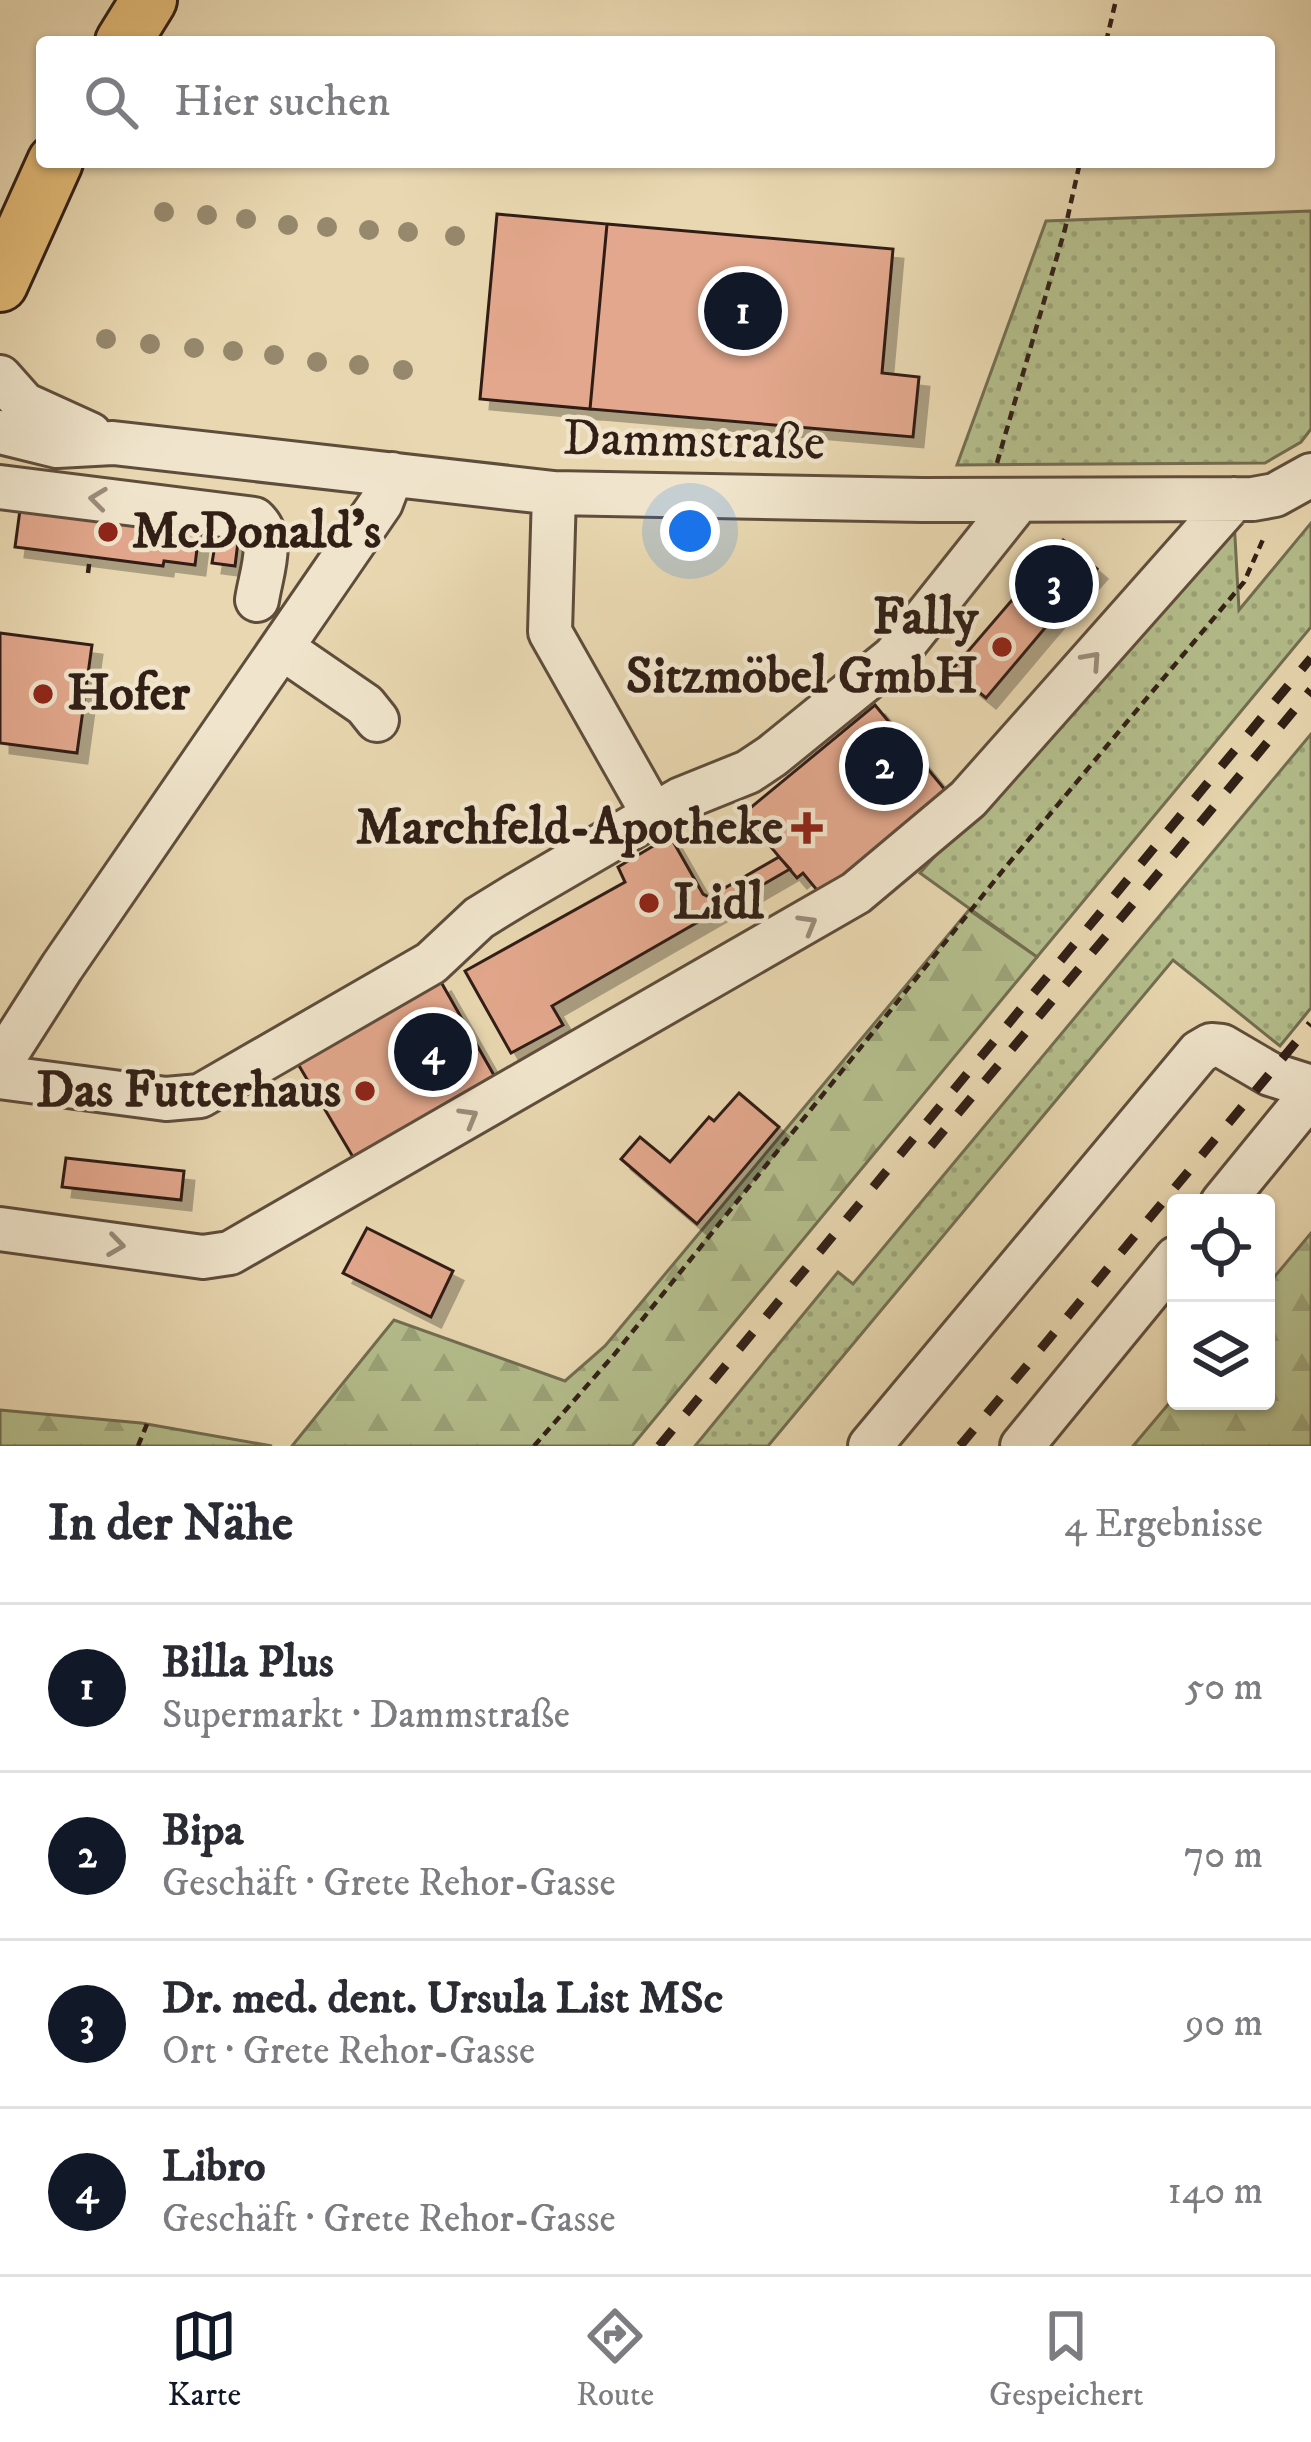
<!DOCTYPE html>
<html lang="de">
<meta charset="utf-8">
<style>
body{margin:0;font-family:"IM FELL DW Pica",serif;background:#f7f7f7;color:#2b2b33}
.controls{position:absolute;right:36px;bottom:36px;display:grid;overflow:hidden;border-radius:12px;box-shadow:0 3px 9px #0004}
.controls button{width:108px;height:108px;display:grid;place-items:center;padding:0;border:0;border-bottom:3px solid #e1e1e2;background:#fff;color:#2b2b33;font:60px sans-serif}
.you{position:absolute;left:690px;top:531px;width:42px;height:42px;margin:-30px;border:9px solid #fff;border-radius:50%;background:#1a73e8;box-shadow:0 0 0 18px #1a73e833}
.badge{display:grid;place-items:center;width:78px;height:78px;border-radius:50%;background:#111827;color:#fff;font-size:39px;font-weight:700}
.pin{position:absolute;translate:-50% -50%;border:6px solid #fff;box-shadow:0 3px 12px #0006}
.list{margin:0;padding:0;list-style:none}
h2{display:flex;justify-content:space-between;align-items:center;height:156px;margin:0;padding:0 48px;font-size:51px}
h2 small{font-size:39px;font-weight:400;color:#7c7c81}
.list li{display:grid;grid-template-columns:78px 1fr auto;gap:36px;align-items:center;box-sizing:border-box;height:168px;padding:0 48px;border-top:3px solid #e1e1e2}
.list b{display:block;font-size:45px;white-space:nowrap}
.list p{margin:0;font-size:39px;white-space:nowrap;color:#7c7c81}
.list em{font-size:39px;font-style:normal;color:#7c7c81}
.icon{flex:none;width:66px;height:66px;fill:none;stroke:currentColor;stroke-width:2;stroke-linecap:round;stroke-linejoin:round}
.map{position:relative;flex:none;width:1311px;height:1446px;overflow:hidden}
.search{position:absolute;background:#fff;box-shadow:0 3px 9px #0004;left:36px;right:36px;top:36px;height:132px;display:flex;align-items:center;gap:30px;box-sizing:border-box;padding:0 42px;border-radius:12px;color:#7c7c81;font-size:45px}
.sheet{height:828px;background:#fff}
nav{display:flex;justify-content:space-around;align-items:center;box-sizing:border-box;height:168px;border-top:3px solid #e1e1e2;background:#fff;font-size:33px;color:#7c7c81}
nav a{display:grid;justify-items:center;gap:6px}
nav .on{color:#111827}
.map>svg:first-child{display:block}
</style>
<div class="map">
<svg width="1311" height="1446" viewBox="0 0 1311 1446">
<defs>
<pattern id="grass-dots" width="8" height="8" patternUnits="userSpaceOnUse" patternTransform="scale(3)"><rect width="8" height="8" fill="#b4be8c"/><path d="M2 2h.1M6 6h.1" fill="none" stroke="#9ba378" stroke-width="1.8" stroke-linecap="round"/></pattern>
<pattern id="forest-firs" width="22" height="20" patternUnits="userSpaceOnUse" patternTransform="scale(3)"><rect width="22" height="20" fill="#b4be8c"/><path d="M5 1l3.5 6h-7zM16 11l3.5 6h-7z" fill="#9ba378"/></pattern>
<filter id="shadow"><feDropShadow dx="10" dy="10" stdDeviation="0" flood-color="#0004"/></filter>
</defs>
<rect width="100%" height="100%" fill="#e8d7b0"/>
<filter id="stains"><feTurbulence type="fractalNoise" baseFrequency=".00167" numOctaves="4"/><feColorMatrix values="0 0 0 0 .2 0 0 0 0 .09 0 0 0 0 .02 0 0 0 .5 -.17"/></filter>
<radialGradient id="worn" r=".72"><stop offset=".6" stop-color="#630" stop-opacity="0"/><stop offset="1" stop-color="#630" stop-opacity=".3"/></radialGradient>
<!-- grass -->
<path fill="url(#grass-dots)" stroke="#726e51" stroke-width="3" d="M1311,211V429L1301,442L1265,463L957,465L1046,221Z
M1234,519L1239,610L1311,523V627L1037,957L920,873Z
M1311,734V1008L1280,1046L1173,960L768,1446H695L838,1272L853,1284Z"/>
<!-- forest -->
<path fill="url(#forest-firs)" stroke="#726e51" stroke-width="3" d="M969,910L1037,957L632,1446H292L394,1320L565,1381L605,1346Z
M1311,1233V1446H1133L1176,1395V1401H1266V1287Z
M0,1410L141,1423L272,1446H0Z"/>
<!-- building -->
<path fill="#e2a78c" stroke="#311f16" stroke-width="3" filter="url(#shadow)" d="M497,214L607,224L590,409L480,399Z
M607,224L893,249L882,373L919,377L913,437L590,409Z
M22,495L201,517L195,565L164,561L163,566L15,547Z
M216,539L238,542L235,566L212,563Z
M1063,540L1097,569L1045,628L1012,600Z
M1012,600L1045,628L986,698L952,670Z
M0,633L92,645L77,753L0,743Z
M875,705L946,791L821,895L803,873L797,878L743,814Z
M670,836L703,894L709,897L779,857L790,869L552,1006L563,1025L511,1053L465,971L625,882L618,867Z
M441,982L495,1077L353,1157L298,1064Z
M739,1093L779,1127L697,1224L621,1159L640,1137L670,1162L709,1117L714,1121Z
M66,1158L184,1171L181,1200L62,1187Z
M367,1228L453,1271L431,1317L343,1273Z"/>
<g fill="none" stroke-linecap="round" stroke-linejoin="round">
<!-- minor casing -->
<g stroke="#5f4d3c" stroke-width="48">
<path id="minor" d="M0,377L24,404L90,434
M0,432L57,446L113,443L554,493L922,500L1253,499L1275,495L1311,475
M0,487L254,519C276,538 261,573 257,600
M554,493L550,632L653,814
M282,648L365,705L377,720
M0,1064L62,967L381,503L392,474
M0,1077L166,1099L200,1096L431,963L479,918L518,894L681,799L748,772L772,756L894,657L1019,500
M1222,1203L1311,1094
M0,1229L203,1257L230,1253L856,893L968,799L1234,499
M870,1446L1199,1052L1211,1045L1222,1046L1270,1074L1311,1087
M1022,1446L1176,1258"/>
</g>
<!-- major casing -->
<g stroke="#311f16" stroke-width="60">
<path id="major" d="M123,42L149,0
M0,284L55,162"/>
</g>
<!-- path -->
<path stroke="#311f16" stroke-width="4.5" stroke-dasharray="9 6" stroke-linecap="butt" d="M1106,42L1116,0
M997,463L1065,229L1080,162
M88,573L90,557
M138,1446L147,1424
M534,1446L613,1356L1004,869L1244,582L1265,535"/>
<!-- minor -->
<use href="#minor" stroke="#f0e5cc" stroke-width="42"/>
<!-- major -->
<use href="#major" stroke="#e4bc78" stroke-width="54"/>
<!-- rail -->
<path stroke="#311f16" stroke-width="9" stroke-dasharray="21 21" stroke-linecap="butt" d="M931,1146L1311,690
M659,1446L1311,658
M960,1446L1311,1024"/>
</g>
<!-- trees -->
<g fill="#96886c">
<circle cx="164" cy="212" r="10"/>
<circle cx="207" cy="215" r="10"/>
<circle cx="246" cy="219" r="10"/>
<circle cx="288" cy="225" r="10"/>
<circle cx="327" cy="227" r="10"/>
<circle cx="369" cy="230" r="10"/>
<circle cx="408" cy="232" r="10"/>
<circle cx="455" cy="236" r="10"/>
<circle cx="106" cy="339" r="10"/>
<circle cx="150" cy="344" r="10"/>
<circle cx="194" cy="348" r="10"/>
<circle cx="233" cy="351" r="10"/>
<circle cx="274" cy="355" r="10"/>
<circle cx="317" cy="362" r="10"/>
<circle cx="359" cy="365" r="10"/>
<circle cx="403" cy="370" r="10"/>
</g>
<!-- one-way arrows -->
<defs><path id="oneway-chevron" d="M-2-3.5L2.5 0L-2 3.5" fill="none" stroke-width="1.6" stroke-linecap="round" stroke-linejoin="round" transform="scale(3)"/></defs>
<g stroke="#9a8c7a">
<use href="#oneway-chevron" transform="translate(98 499) rotate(-173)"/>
<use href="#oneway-chevron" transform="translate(1092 660) rotate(-48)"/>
<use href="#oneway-chevron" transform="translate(808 924) rotate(-30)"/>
<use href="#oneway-chevron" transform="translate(469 1117) rotate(-30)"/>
<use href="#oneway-chevron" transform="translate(116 1245) rotate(8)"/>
</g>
<!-- markers -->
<g fill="#8f2418" stroke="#f0e5cc" stroke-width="4.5">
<circle cx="108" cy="532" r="12"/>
<circle cx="1002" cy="647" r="12"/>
<circle cx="43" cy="694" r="12"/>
<path d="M801 810h12v12h12v12h-12v12h-12v-12h-12v-12h12z"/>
<circle cx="649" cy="903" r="12"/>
<circle cx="365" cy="1091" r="12"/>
</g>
<g text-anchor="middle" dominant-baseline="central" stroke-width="9" stroke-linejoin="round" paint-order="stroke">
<!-- street labels -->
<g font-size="51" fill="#311f16" stroke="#f0e5cc">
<text transform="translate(694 441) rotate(1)">Dammstraße</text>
</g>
<!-- poi labels -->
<g font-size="51" font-weight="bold" fill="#311f16" stroke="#f0e5cc" text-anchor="start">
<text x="132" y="532">McDonald's</text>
<text x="978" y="618" text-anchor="end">Fally<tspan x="978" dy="59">Sitzmöbel GmbH</tspan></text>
<text x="67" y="694">Hofer</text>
<text x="783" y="828" text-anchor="end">Marchfeld-Apotheke</text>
<text x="673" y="903">Lidl</text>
<text x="341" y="1091" text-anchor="end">Das Futterhaus</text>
</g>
</g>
<rect width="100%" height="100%" filter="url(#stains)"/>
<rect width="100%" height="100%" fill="url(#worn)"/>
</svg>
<div class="controls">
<button><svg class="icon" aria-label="locate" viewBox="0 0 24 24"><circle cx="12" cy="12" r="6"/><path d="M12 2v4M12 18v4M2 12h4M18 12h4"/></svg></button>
<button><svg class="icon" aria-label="layers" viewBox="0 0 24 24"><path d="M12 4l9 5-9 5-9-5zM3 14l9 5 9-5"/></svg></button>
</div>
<div class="you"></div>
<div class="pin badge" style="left:743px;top:311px">1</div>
<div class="pin badge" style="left:884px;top:766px">2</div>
<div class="pin badge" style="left:1054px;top:584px">3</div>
<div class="pin badge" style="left:433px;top:1052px">4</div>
<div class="search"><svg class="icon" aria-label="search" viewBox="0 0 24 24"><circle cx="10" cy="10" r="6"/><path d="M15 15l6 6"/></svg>Hier suchen</div>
</div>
<section class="sheet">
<h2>In der Nähe<small>4 Ergebnisse</small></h2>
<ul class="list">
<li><span class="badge">1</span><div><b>Billa Plus</b><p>Supermarkt · Dammstraße</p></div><em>50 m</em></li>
<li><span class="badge">2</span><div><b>Bipa</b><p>Geschäft · Grete Rehor-Gasse</p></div><em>70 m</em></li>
<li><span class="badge">3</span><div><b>Dr. med. dent. Ursula List MSc</b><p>Ort · Grete Rehor-Gasse</p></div><em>90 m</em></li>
<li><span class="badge">4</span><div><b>Libro</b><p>Geschäft · Grete Rehor-Gasse</p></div><em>140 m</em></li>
</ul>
</section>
<nav>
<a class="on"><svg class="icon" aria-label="map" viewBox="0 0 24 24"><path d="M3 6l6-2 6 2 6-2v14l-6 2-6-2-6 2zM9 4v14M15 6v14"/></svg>Karte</a>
<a><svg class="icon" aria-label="directions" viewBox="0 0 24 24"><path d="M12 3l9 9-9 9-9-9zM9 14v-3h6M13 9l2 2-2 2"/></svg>Route</a>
<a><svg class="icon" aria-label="saved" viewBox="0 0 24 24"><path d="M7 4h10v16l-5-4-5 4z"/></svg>Gespeichert</a>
</nav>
